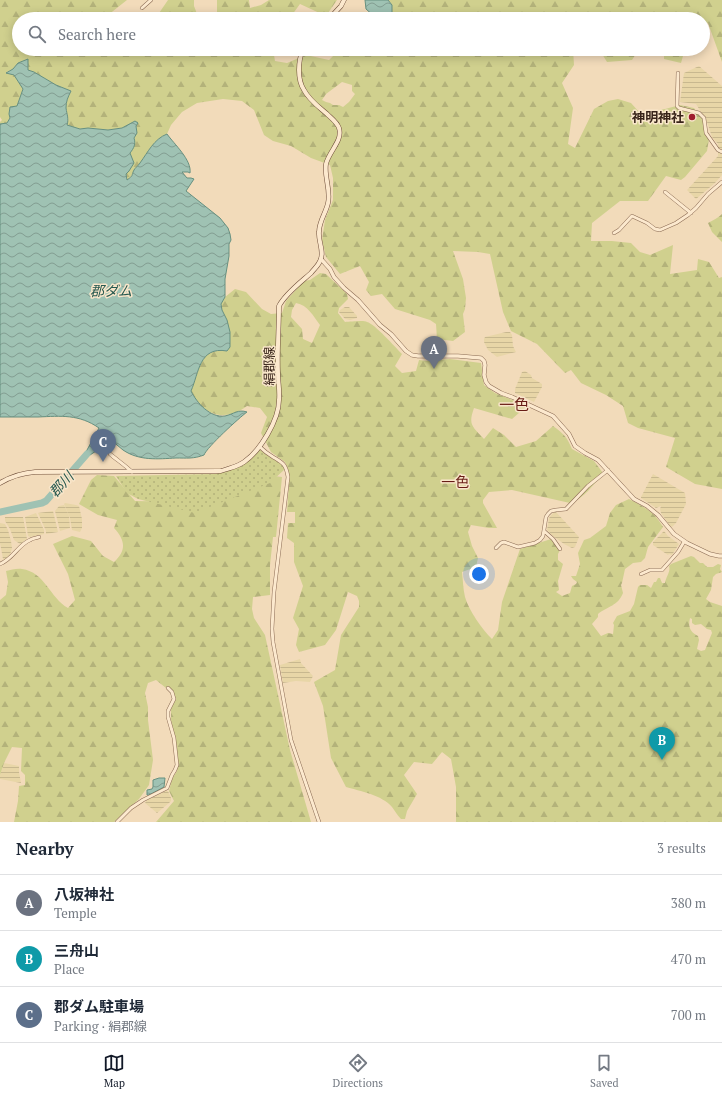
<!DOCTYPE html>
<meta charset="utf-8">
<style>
body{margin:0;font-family:"PT Serif","Noto Sans JP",serif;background:#f2f2f3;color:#1f2937}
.you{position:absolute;left:479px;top:574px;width:14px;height:14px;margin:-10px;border:3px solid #fff;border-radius:50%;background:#1a73e8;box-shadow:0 0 0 6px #1a73e833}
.badge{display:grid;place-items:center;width:26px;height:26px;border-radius:50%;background:#111827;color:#fff;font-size:13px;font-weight:700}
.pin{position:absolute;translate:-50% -33px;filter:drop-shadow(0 1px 2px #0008)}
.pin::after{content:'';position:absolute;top:21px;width:14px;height:12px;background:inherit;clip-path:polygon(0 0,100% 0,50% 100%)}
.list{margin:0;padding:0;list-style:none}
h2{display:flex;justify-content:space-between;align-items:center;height:52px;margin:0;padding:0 16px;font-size:17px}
h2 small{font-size:13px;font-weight:400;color:#747a83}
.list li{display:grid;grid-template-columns:26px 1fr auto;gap:12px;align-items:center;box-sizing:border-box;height:56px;padding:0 16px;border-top:1px solid #e0e1e3}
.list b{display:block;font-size:15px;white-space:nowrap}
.list p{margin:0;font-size:13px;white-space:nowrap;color:#747a83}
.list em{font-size:13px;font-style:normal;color:#747a83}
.icon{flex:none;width:22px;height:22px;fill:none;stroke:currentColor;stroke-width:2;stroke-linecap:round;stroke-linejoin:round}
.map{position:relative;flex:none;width:722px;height:822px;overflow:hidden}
.search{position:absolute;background:#fff;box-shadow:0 2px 10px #0003;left:12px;right:12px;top:12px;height:44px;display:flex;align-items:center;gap:10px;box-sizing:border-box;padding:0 14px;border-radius:22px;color:#747a83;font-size:15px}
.sheet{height:220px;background:#fff}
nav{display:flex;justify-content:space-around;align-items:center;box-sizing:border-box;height:56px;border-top:1px solid #e0e1e3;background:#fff;font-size:11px;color:#747a83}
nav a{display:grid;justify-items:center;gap:2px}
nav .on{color:#111827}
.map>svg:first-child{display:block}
</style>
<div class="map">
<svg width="722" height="822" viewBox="0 0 722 822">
<defs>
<pattern id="farmland-rules" width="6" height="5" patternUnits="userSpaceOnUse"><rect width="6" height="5" fill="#e8d6a7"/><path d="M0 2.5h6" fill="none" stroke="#c8b88f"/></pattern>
<pattern id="forest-firs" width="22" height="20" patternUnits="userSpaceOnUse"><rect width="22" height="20" fill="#d0d08e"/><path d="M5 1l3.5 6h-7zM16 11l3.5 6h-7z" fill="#b3b27a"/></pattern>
<pattern id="park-dots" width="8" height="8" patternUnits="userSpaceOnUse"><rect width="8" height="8" fill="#d0d08e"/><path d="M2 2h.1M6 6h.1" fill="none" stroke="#b3b27a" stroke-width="1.8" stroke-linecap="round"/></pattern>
<pattern id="water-waves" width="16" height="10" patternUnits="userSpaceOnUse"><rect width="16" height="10" fill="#9fc2b3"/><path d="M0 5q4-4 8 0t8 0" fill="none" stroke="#839d91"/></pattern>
</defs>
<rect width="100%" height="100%" fill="#f2dbba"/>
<!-- farmland -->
<path fill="url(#farmland-rules)" d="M699,66L722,86V175L715,183L696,199L687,190L718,156V144L712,137L707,122L696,104L680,102L684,73Z
M345,307H349L357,316V318L350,320L345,319L339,312L340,310Z
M506,332H510L512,335L513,346L516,352L497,357L488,350L484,342V339L485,337Z
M525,371L531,375L532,378L542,384V387L534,402L515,393V389L522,372Z
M653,474L685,493L686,504L676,523L672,527L670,526L661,513L660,509L661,506L656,508L641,498V497Z
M65,503L76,505L79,506L82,519V528L80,532L72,530L70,518L64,504Z
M64,505L69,516L70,528L60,531L55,511L59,506Z
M53,511L58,532L46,534V531L38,513Z
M556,512L579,537L575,547L572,548L564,544L560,541L553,536L547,530L549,518L553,513Z
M36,513L44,530V534L30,537L28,536L25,517Z
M5,517H23L27,539L20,544L14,540L10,529L5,521Z
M0,523L5,524L8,530L11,541L12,548L10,555L4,560L3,559L0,543Z
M664,531L668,536L679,544L672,555L669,554L668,555L653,545V542Z
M300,659L301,663L313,676L310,682L296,681L283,683L280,665Z
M4,763L19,766V772L21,783L0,779V775Z
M166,791H168L171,798V801L169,803L157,813L145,803L147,800Z"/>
<!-- forest -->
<path fill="url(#forest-firs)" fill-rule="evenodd" d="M0,0H127L103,19H19V49H273L275,61L287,63L306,55L329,60L340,49H573L574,65L562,83L573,108L568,144L575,148L594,109L608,101L618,99L631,103L640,113L665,109L680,105L694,108L705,122L709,139L707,151L685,177L681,180L666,176L648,201H620L592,223L591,241H612L631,243L640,252L650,255L673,245L670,274L697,270L698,259L709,262L719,278L722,277V489L695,484L666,467L675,438L638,428L628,423L623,406L606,395L581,383L571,370L565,373L537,344L511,331L503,312L490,254L478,252L453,251L463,279L466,298L465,309L463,314L465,332L453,341L437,339L436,324L430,320L395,309L382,294L371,296L366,290L369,282L360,266L340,274L326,257L322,240L325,220L333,200V178L330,165L311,158L291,146L273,141L264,135L254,110L242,101L223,99L197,103L182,112L171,125L167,134C154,139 148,152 140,163C138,166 135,168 134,170C131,176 133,175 127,180L126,174L129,171L130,153L137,130L135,121L122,128L108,130L88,128L80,129L67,125C70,118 67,115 66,108C66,101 68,97 71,91L56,85L34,72L28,70V59L18,63L13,69L7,72L14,75L23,89L17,106L7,123L0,124V122L2,120L0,117ZM342,82L352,85V91L355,94L349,102L343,107L339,105H333L330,103L326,102L322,100L326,94Z
M168,0H194V6L199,19H155Z
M217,0H249L250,8L261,5L269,0H337L326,16L300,4L289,19H217Z
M388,0H722V62L708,23L703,25V19H400L398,16H396L392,14V5Z
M599,49H639L632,60L607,62Z
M664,49H685L681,63L664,59Z
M722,214V242L712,232L708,223C713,220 718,218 722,214Z
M320,273L326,274L347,294L348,299L339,308L338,313L345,322C350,322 364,320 367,322C375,324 395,347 402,354L395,366L402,373L416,371L419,360L427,361L450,359L481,363L484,385L495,393L527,406L512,419L474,408C468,425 472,426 484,439L493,428L504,435L516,447L536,441L553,426C564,434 567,437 572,449L594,461L603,473C594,484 585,498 570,503L512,490L489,492L483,500V503L497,528H489L471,525L468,532L472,546L478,558L476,567L462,572C463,580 463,589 465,597C469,611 482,629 492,639L498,630L502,602L520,549L551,539L560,550L558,554V560L563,564L558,581L559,590L556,592L562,596L570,593L572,586L576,584L577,582L573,579L571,576H576L580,564L578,553L584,540L590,538L606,526L610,513L616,505L629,499C644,507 654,511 663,527L648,547L645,558L641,562L633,563L625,569L622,583L621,585L623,593C618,606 608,606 598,614V617L592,624L601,636L608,633L613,634L614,625L613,623L617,616L630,611L634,604L638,587L640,585H647L651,588L654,582H656L658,578H660L662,583H665C666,577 671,571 669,566L671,564L691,556L694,557L700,563H703L707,567H713L718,564L721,565L720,569L722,572L716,574L713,577L711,590L706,599L710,602L722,606V822H456V787L451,759L442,752L432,764L414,762L404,775L417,794L407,811L405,819H401C397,815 395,811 392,807C382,795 360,791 346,787L331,758L323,706L314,682L335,670L341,635L359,607V601L357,596L348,592L336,630L325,645L299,652L296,645L299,629L293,618L303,586L294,562V543L287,538L288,523H295V512H287L289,483L288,470L285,462L271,452L261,433L267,417L260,408L247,406C233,417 215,419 201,406C197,402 193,396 190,391C200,372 198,347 227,351V320L222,310L221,304L225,297L235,289L246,292L262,309L271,314L282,313L286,301L304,281L310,280ZM296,303C308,305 313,316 320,325L312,343L303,339L302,329L291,317L292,310ZM690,618L692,619V623L695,625L701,624L707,629L711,630L712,633L705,650L701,651L697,649L699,640L698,636C690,632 688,627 690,618Z
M97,475L114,476L135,501L185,502L268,476L282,477L276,537H273L270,565V595L253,597L252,609L254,618L265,635L290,750L311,822H156L174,801L169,791L172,779L177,771L178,759L171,720V709L176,699L166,688L156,680L148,683L145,693L148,707V720L153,760L149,785L139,799L114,822H14L18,801L19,786L25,785V775L21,771L22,748L12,747L4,763L0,775V600L6,595L8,582L6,571C11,570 17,568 22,569C45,572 50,598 68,608L75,600L68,574L53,544L72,536L91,541L103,556L114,562C127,550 125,540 114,528L117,520L98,515L79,504L91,480Z"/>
<!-- park -->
<path fill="url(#park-dots)" d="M260,449L280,462L285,469L270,483L195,513L138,499L127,493L116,476L216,474L237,468L251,459Z"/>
<!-- water -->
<path fill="url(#water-waves)" stroke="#669080" d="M365,0H388L392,5V14L396,16H398L400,19H376L375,17L366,9Z
M28,59V70L34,72L56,85L71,91C68,97 66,101 66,108C67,115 69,119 67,125L80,129L88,128L108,130L122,128L135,121L138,123L136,126L137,133L134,138C136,144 134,148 130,153L134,163L129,171L126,174L127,180C134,175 131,176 134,170C135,168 138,166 140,163C148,152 154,139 167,134C174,144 192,160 190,173L188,172H182L187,178H191L194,179L186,191L220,218L228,228L230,234L231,240L229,244V256L225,279V297L221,304L222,310L227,320L230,332V347L227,351C199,346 199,373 191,391C197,403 210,418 225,416C234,414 238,409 247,412C239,418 207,447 204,455C194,459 186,458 176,458C158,459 139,461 123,450C119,447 115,443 111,440L99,449L81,461L99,428C79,414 61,416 38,417C25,417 13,417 0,417V124L7,123L10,118L9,114L10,107L17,106L23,89L14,75L6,73L13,69L18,63Z
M159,778H165L164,787L149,795H147V790L152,789L153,787V780Z"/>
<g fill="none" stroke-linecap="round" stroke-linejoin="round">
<!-- river -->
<path stroke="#9fc2b3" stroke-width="7" d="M0,512L42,503L46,501L87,454"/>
<!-- minor casing -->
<g stroke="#8a6a53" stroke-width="4">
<path id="minor" d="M142,8L151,0
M678,73L677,106L679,108L699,113L704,118L706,133L718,150L722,152
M665,192L691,213
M614,233L619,230L632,216L647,223L655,229L660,230L676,223L688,215L696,208L708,194L722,182
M260,447C264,451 268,454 273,457C283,463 286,464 288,477L274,592L272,629L273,642L291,740L319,822
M110,454C117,460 125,465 132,472
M544,531L553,539L560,549
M496,548L501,543L504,542L518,547L535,543L540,540L543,536L546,517L548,514L551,511L556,510L566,509L588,486L608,470
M0,564C13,559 18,545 30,540C33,538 37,538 39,537
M641,574L650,570H662L678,552L684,542
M117,822L131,808L143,800L167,788L172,775L175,770L177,765L174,738L168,717V711L174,699L172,692L168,688"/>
</g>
<!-- tertiary casing -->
<g stroke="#8a6a53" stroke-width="4.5">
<path id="tertiary" d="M321,259L330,269L334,277L344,288L358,300L380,325L391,334L406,351L412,355L418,356H458L481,358L484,361L485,365L484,375L486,382L489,386L501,393L512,397L553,416L569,434L575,446L585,453L598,460L634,499L647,506L658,515L674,534L687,543L710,554L719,556H722"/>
</g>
<!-- secondary casing -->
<g stroke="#6c4b37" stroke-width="5">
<path id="secondary" d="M329,19L341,6L344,0
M0,483C12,476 21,473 35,472L221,471C229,468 237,467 244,462C260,451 279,420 279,400C280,391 278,382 278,373C277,351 279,328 279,306C285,294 301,282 311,273C314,269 318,266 320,261C325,253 318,241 319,232C319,221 326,213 328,203C331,190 324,177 326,164C329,151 343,141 339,128C337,122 331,118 327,114C319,107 309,100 304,90C297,79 298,61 303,49"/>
</g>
<!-- minor -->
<use href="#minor" stroke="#fce9ce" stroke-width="3"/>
<!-- tertiary -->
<use href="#tertiary" stroke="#fce9ce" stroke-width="3.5"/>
<!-- secondary -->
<use href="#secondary" stroke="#fce9ce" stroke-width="4"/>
</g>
<!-- markers -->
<circle fill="#9f1d2e" stroke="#f9e6ca" stroke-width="1.5" cx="692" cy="117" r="4"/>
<g text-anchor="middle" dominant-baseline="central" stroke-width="3" stroke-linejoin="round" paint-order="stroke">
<!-- poi labels -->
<g font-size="13" font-weight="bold" fill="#38241a" stroke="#f9e6ca" text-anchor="end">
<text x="684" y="117">神明神社</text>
</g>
<!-- street labels -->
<g font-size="13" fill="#38241a" stroke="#f9e6ca">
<text transform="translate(269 366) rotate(-91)">絹郡線</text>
</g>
<!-- water labels -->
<g font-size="14" font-style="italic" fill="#275950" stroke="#f9e6ca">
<text x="111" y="290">郡ダム</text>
<text transform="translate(61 484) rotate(-48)">郡川</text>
</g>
<!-- neighbourhood labels -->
<g font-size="14" fill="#681c15" stroke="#f9e6ca">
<text x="455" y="481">一色</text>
</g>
<!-- quarter labels -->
<g font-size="15" fill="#681c15" stroke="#f9e6ca">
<text x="514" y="404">一色</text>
</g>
</g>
</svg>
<div class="you"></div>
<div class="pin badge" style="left:434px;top:369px;background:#6b7280">A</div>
<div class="pin badge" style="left:662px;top:760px;background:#0f9aa8">B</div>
<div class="pin badge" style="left:103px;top:462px;background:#5c6f8a">C</div>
<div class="search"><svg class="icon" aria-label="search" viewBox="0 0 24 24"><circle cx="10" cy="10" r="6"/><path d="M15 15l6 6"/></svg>Search here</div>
</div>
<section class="sheet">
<h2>Nearby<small>3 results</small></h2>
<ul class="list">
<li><span class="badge" style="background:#6b7280">A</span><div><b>八坂神社</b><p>Temple</p></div><em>380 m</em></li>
<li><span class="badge" style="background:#0f9aa8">B</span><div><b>三舟山</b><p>Place</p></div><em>470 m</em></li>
<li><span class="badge" style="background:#5c6f8a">C</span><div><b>郡ダム駐車場</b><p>Parking · 絹郡線</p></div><em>700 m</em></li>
</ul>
</section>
<nav>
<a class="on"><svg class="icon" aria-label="map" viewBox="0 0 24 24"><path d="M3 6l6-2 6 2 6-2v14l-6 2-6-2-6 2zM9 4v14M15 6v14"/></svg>Map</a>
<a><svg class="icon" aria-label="directions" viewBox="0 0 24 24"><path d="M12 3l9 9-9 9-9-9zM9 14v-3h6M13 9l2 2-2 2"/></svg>Directions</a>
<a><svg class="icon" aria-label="saved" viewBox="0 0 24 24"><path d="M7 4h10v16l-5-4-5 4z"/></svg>Saved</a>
</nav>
